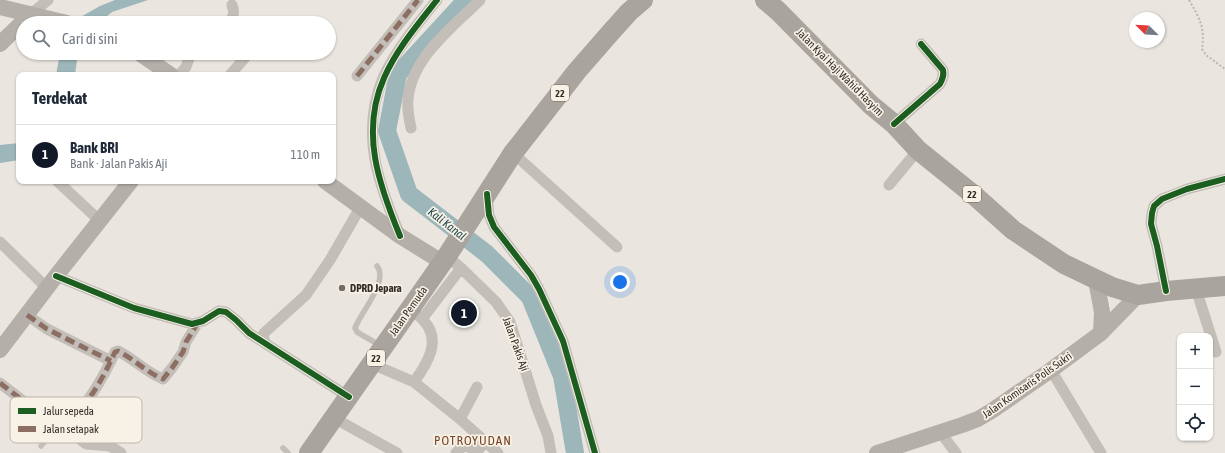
<!DOCTYPE html>
<html lang="id">
<meta charset="utf-8">
<style>
body{margin:0;font-family:"Asap Condensed",sans-serif;background:#f2f2f3;color:#1f2937}
.controls{position:absolute;right:12px;bottom:12px;display:grid;overflow:hidden;border-radius:8px;box-shadow:0 1px 3px #0004}
.controls button{width:36px;height:36px;display:grid;place-items:center;padding:0;border:0;border-bottom:1px solid #e0e1e3;background:#fff;color:#1f2937;font:20px sans-serif}
.compass{position:absolute;left:1129px;top:12px;width:36px;height:36px;border-radius:50%;background:#fff;box-shadow:0 1px 3px #0004;rotate:294deg}
.you{position:absolute;left:620px;top:282px;width:14px;height:14px;margin:-10px;border:3px solid #fff;border-radius:50%;background:#1a73e8;box-shadow:0 0 0 6px #1a73e833}
.badge{display:grid;place-items:center;width:26px;height:26px;border-radius:50%;background:#111827;color:#fff;font-size:13px;font-weight:700}
.pin{position:absolute;translate:-50% -50%;border:2px solid #fff;box-shadow:0 1px 4px #0006}
.list{margin:0;padding:0;list-style:none}
h2{display:flex;justify-content:space-between;align-items:center;height:52px;margin:0;padding:0 16px;font-size:17px}
h2 small{font-size:13px;font-weight:400;color:#747a83}
.list li{display:grid;grid-template-columns:26px 1fr auto;gap:12px;align-items:center;box-sizing:border-box;height:60px;padding:0 16px;border-top:1px solid #e0e1e3}
.list b{display:block;font-size:15px;white-space:nowrap}
.list p{margin:0;font-size:13px;white-space:nowrap;color:#747a83}
.list em{font-size:13px;font-style:normal;color:#747a83}
.icon{flex:none;width:22px;height:22px;fill:none;stroke:currentColor;stroke-width:2;stroke-linecap:round;stroke-linejoin:round}
.map{position:relative;flex:none;width:1225px;height:453px;overflow:hidden}
.search{position:absolute;background:#fff;box-shadow:0 1px 3px #0004;left:16px;top:16px;width:320px;height:44px;display:flex;align-items:center;gap:10px;box-sizing:border-box;padding:0 14px;border-radius:22px;color:#747a83;font-size:15px}
.panel{position:absolute;background:#fff;box-shadow:0 1px 3px #0004;left:16px;top:72px;width:320px;height:112px;border-radius:8px}
.map>svg:first-child{display:block}
</style>
<div class="map">
<svg width="1225" height="453" viewBox="0 0 1225 453">
<rect width="100%" height="100%" fill="#eae6df"/>
<!-- water -->
<path fill="#9cb6b9" d="M115,0H148L112,12L99,23H70L100,6Z
M60,53H79L77,60L75,75H56Z
M19,143V160L0,163V145Z"/>
<g fill="none" stroke-linecap="round" stroke-linejoin="round">
<!-- river -->
<path stroke="#9cb6b9" stroke-width="18" d="M466,0L398,74L387,131L409,194L487,254L530,297L562,376L575,453"/>
<!-- path -->
<path stroke="#bcb7b0" stroke-width="2" stroke-dasharray="2 2" stroke-linecap="butt" d="M1189,0C1200,19 1205,27 1202,49L1206,55L1225,69"/>
<!-- lane -->
<path stroke="#c3beb8" stroke-width="5.5" d="M377,266C389,281 361,312 355,328L357,332L381,346
M41,446L59,424
M283,448L288,453"/>
<!-- street -->
<path stroke="#c3beb8" stroke-width="11" d="M31,14L48,0
M227,23C234,18 235,13 232,5
M179,75L186,67L191,53
M230,75L249,53
M357,76L418,0
M894,124L940,84C943,78 944,75 943,70L921,44
M411,128C409,119 407,110 408,100C411,58 452,28 480,0
M513,153L617,247
M57,181L100,221
M889,185L918,150
M487,195L489,215L494,227L531,275L539,289L563,341L595,453
M400,235C378,183 360,133 383,78C395,51 418,23 437,0
M0,242L47,288
M447,256L461,268L496,302L510,322L536,405L548,436L551,453
M56,276L134,308L192,324L203,321L219,311L226,312L236,320L249,333L349,397
M1196,289L1216,352
M1166,291L1157,246L1151,224L1152,213L1154,206L1162,199L1187,189L1225,179
M409,309C414,312 420,316 424,321C442,341 427,364 414,382
M27,315L47,329L111,361
M422,319L461,268
M265,342L263,336L264,333L306,295L330,260L360,208
M372,364L414,382L460,419L477,387
M1051,370L1101,453
M0,383L22,400L65,428C87,405 102,381 115,352L118,351C134,359 146,372 163,379L172,368L183,352L186,342L197,324
M334,418L397,453
M460,419L498,453
M65,428L86,444L110,446L121,453
M940,432L956,453
M456,453L463,446L469,447L477,452L485,441"/>
<!-- secondary -->
<path stroke="#b4afa9" stroke-width="16" d="M0,7L67,23
M0,44L31,14
M139,53L171,75
M325,181L400,236L442,262
M1096,280L1102,312L1101,333
M0,350L56,276L131,181
M877,453L962,425L978,419L993,410L1051,370L1101,333L1138,295"/>
<!-- highway -->
<path stroke="#a9a59e" stroke-width="20" d="M765,0L778,11L871,105L894,124L918,150L975,196L1013,230L1064,264L1112,287L1138,295L1166,291L1225,286
M309,453L447,256L513,153L577,71L611,32L629,12L643,0"/>
<!-- quiet -->
<path stroke="#8d6e63" stroke-width="5" stroke-dasharray="10 5" stroke-linecap="butt" d="M357,76L418,0
M27,315L47,329L111,361
M0,383L22,400L65,428C87,405 102,381 115,352L118,351C134,359 146,372 163,379L172,368L183,352L186,342L197,324"/>
<!-- cycleway casing -->
<g stroke="#f7f1e6" stroke-width="8">
<path id="cycleway" d="M894,124L940,84C943,78 944,75 943,70L921,44
M487,194L489,215L494,227L531,275L539,289L563,341L595,453
M400,236C379,185 360,132 384,78C396,50 418,24 437,0
M56,276L134,308L192,324L203,321L219,311L226,312L236,320L249,333L349,397
M1166,291L1157,246L1151,224L1152,213L1154,206L1162,199L1187,189L1225,179"/>
</g>
<!-- cycleway -->
<use href="#cycleway" stroke="#1b5e20" stroke-width="6"/>
</g>
<!-- markers -->
<circle fill="#736d67" stroke="#f7f1e6" stroke-width="1.5" cx="342" cy="288" r="4"/>
<g text-anchor="middle" dominant-baseline="central" stroke-width="3.5" stroke-linejoin="round" paint-order="stroke">
<!-- shield labels -->
<g fill="#f7f1e6" stroke="#6e6760" stroke-width="1">
<rect x="551" y="85" width="18" height="16" rx="3"/>
<rect x="963" y="186" width="18" height="16" rx="3"/>
<rect x="367" y="350" width="18" height="16" rx="3"/>
</g>
<g font-size="10" font-weight="bold" fill="#332c27">
<text x="560" y="93">22</text>
<text x="972" y="194">22</text>
<text x="376" y="358">22</text>
</g>
<!-- street labels -->
<g font-size="11" fill="#332c27" stroke="#f7f1e6">
<text transform="translate(840 72) rotate(45)">Jalan Kyai Haji Wahid Hasyim</text>
<text transform="translate(408 311) rotate(-55)">Jalan Pemuda</text>
<text transform="translate(516 344) rotate(70)">Jalan Pakis Aji</text>
<text transform="translate(1027 385) rotate(-35)">Jalan Komisaris Polis Sukri</text>
</g>
<!-- poi labels -->
<g font-size="11" font-weight="bold" fill="#332c27" stroke="#f7f1e6" text-anchor="start">
<text x="350" y="288">DPRD Jepara</text>
</g>
<!-- water labels -->
<g font-size="12" font-style="italic" fill="#204850" stroke="#f7f1e6">
<text transform="translate(447 224) rotate(38)">Kali Kanal</text>
</g>
<!-- quarter labels -->
<g font-size="13" letter-spacing="1" fill="#7b4427" stroke="#f7f1e6">
<text x="473" y="440">POTROYUDAN</text>
</g>
</g>
<!-- legend -->
<rect x="10" y="397" width="132" height="46" rx="6" fill="#f7f1e6" stroke="#bcb6ad" stroke-width="1"/>
<rect x="18" y="408" width="18" height="6" fill="#1b5e20"/>
<rect x="18" y="426" width="18" height="6" fill="#8d6e63"/>
<g font-size="11" fill="#332c27">
<text x="43" y="415">Jalur sepeda</text>
<text x="43" y="433">Jalan setapak</text>
</g>
</svg>
<div class="controls">
<button>+</button>
<button>−</button>
<button><svg class="icon" aria-label="locate" viewBox="0 0 24 24"><circle cx="12" cy="12" r="6"/><path d="M12 2v4M12 18v4M2 12h4M18 12h4"/></svg></button>
</div>
<svg class="compass" viewBox="-18 -18 36 36"><path d="M0-13l5 13h-10z" fill="#e53935"/><path d="M0 13l5-13h-10z" fill="#747a83"/></svg>
<div class="you"></div>
<div class="pin badge" style="left:464px;top:313px">1</div>
<div class="search"><svg class="icon" aria-label="search" viewBox="0 0 24 24"><circle cx="10" cy="10" r="6"/><path d="M15 15l6 6"/></svg>Cari di sini</div>
<section class="panel">
<h2>Terdekat<small></small></h2>
<ul class="list">
<li><span class="badge">1</span><div><b>Bank BRI</b><p>Bank · Jalan Pakis Aji</p></div><em>110 m</em></li>
</ul>
</section>
</div>
